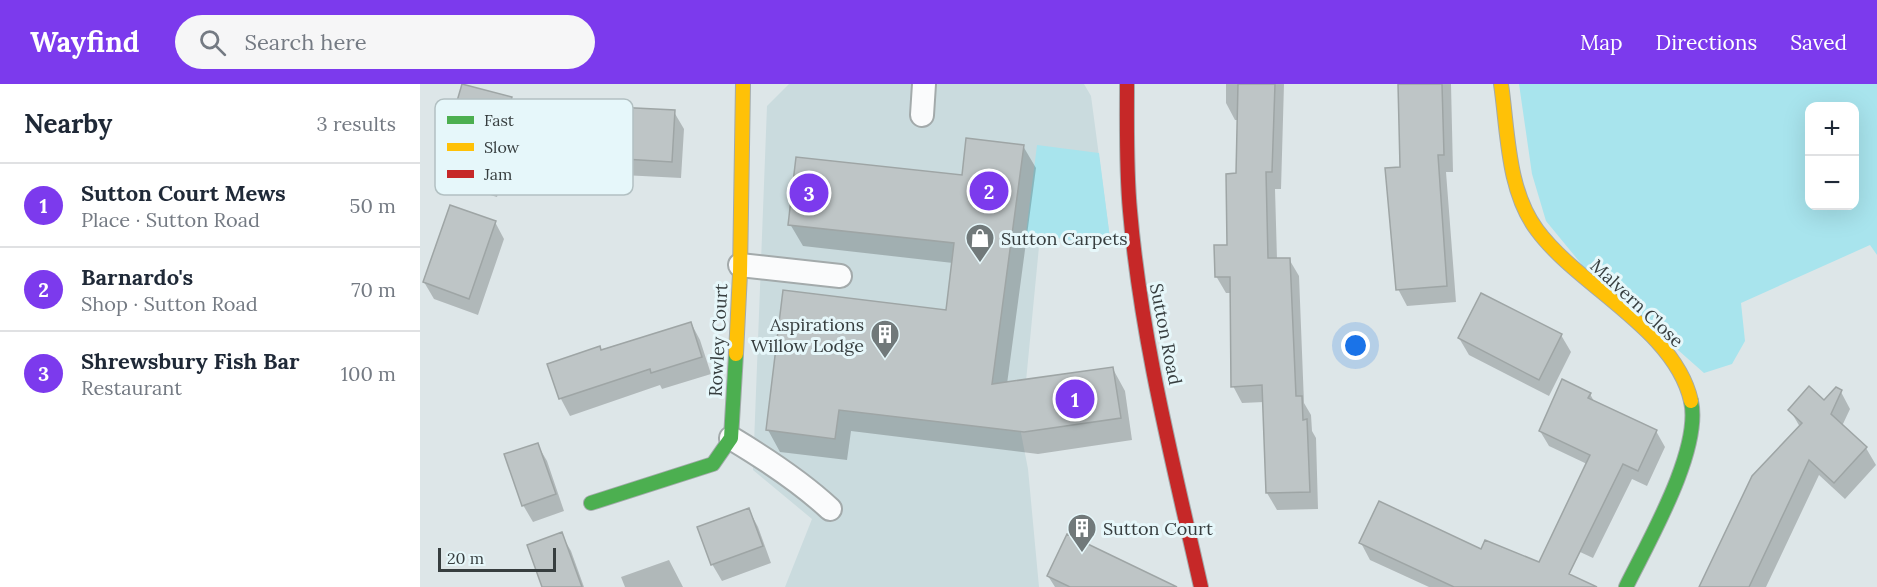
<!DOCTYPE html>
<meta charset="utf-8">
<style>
body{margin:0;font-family:Lora,serif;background:#f6f6f7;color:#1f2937}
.controls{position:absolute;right:18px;top:18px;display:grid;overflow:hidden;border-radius:12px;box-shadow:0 6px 24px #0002}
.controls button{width:54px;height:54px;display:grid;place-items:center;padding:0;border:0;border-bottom:2px solid #e0e1e3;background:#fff;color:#1f2937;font:30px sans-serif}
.scale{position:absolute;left:18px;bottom:15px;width:118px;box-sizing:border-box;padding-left:6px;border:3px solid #373e3f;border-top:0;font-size:16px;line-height:21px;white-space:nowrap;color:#373e3f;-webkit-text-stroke:4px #e6f7fa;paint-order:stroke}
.you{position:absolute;left:936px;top:262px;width:21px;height:21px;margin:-15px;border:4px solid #fff;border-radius:50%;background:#1a73e8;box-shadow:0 0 0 9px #1a73e833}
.badge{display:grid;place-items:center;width:39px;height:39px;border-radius:50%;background:#7c3aed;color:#fff;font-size:20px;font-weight:700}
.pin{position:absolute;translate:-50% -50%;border:3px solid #fff;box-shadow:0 2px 6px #0006}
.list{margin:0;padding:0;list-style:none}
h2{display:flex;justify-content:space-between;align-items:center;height:78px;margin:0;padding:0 24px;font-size:26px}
h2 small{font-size:20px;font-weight:400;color:#747a83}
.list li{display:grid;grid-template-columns:39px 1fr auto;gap:18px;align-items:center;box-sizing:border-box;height:84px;padding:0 24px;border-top:2px solid #e0e1e3}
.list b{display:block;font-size:22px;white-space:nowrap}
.list p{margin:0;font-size:20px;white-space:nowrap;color:#747a83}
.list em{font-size:20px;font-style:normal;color:#747a83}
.icon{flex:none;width:33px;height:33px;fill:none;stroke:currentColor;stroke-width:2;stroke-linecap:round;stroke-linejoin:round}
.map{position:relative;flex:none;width:1457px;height:503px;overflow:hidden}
header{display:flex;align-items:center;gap:36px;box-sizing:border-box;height:84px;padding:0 30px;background:#7c3aed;color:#fff}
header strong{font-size:28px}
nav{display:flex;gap:33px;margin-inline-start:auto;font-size:21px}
.search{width:420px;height:54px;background:#f6f6f7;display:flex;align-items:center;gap:15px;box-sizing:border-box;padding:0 21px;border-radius:33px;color:#747a83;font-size:22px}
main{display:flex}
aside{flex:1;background:#fff}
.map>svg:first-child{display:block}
</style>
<header>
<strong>Wayfind</strong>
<div class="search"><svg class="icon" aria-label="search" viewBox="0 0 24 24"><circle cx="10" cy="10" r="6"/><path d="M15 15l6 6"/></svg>Search here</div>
<nav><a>Map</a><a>Directions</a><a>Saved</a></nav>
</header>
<main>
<aside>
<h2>Nearby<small>3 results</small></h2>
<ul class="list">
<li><span class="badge">1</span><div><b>Sutton Court Mews</b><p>Place · Sutton Road</p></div><em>50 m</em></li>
<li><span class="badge">2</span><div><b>Barnardo's</b><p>Shop · Sutton Road</p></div><em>70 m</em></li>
<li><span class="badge">3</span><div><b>Shrewsbury Fish Bar</b><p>Restaurant</p></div><em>100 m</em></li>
</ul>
</aside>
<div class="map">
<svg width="1457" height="503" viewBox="0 0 1457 503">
<rect width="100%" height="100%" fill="#dde6e8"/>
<!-- built -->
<path fill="#cadbde" d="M369,0H664L671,12L691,162L620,152L601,349L608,385L619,503H365L392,435L333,386L347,22Z"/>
<!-- green -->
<path fill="#a8e4ed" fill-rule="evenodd" d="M1099,0H1457V171L1450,161L1321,219L1325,257L1312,280L1284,289L1163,182L1126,137L1112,90ZM1390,22H1434V122H1390Z
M617,61L679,69L691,162L606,149Z"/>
<!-- shadow -->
<path fill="#0003" d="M806,0H864L861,105H855L857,175H869L879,192L884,319L891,331L892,347L896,354L898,425L857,426L847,409L844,318L822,319L813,302L812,209H806L796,192L809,162L817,91L819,36H815L806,19Z
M979,0H1031L1033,88H1026L1036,218L987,222L978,205L982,84Z
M91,15L101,32L77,113L29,99L20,82Z
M254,28L264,45L261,94L183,90L173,73Z
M603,62L616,84L587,300L693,285L705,307L712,356L618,370L431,347L427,376L360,368L348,346L527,228L533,179L383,162L370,140L543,93Z
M75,138L84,155L58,231L14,215L4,198Z
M271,239L280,256L291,290L242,305L240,301L150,332L141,315L129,281Z
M1141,251L1151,268L1129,312L1049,271L1039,254Z
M1421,308L1430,325L1422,342L1446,364L1456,381L1425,415L1399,391L1346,503H1279L1380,343L1370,326L1404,318Z
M1170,310L1175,319L1236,347L1245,363L1227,402L1212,395L1173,474L1145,461L1167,380L1129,362L1120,347Z
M117,360L127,377L144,427L113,438L103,421Z
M329,426L338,443L351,479L302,497L292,480Z
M141,450L151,467L164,503H124Z
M941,459L1062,467L1148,503H1009L950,476Z
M249,476L263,503H205L201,493Z
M628,492L733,503H635Z"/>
<!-- building -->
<path fill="#bec5c6" stroke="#9ea5a5" stroke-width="1.5" d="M42,0L92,13L67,97L18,82Z
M818,0H855L852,88H846L848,174H870L876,312H882L883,336L887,335L890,408L846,409L842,301L811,303L810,193H795L794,161H807L806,90L816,89Z
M978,0H1022L1024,71H1018L1027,202L976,206L965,84L980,83Z
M175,22L255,26L252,78L172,73Z
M546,54L604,61L572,300L693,283L701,334L604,348L419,326L415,355L346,346L363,206L526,226L534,159L368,141L376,73L542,91Z
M30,121L76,137L49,215L3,198Z
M1061,209L1142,250L1119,296L1038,254Z
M271,238L282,273L231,289L230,285L139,315L127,280L180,262L181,266Z
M1142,295L1171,309L1168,314L1237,346L1218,387L1203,380L1149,490L1177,503H1034L939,459L959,417L1061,465L1065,456L1119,478L1170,371L1119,347Z
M1389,302L1404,316L1416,303L1422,306L1411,330L1447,363L1414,399L1389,376L1329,503H1279L1332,392L1382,339L1368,326Z
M118,359L136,410L102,422L84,370Z
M329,424L343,462L291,481L277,443Z
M142,448L162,503H122L107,461Z
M647,450L757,503H650L627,492Z"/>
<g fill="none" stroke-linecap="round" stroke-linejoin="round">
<!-- lane casing -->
<g stroke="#a3aaab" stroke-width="26">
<path id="lane" d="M502,31L504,0
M320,181L420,192
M311,354C346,375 380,397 410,425"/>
</g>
<!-- fast casing -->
<g stroke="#a3aaab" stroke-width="16">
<path id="fast" d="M171,419L293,380L311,354L316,270
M1206,503C1228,458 1282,366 1271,317"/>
</g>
<!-- slow casing -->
<g stroke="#a3aaab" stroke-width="16">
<path id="slow" d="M1081,0C1088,47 1087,106 1117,146C1159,203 1255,245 1271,317
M316,270L320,189L323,0"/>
</g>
<!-- jam casing -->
<g stroke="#a3aaab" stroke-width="16">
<path id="jam" d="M707,0C707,43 706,85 710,127C721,254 753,379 781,503"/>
</g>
<!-- lane -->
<use href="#lane" stroke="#fafbfc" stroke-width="22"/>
<!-- fast -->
<use href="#fast" stroke="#4caf50" stroke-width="14"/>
<!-- slow -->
<use href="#slow" stroke="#ffc107" stroke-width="14"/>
<!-- jam -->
<use href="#jam" stroke="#c62828" stroke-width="14"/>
</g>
<!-- icons -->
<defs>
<g id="shop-pin" transform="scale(1.5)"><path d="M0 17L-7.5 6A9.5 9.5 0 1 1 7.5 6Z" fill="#71797a" stroke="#e6f7fa"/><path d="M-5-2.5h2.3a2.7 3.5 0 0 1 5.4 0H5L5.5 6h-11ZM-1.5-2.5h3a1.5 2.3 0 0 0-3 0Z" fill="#fff"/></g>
<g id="building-pin" transform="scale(1.5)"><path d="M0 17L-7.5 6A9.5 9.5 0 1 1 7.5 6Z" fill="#71797a" stroke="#e6f7fa"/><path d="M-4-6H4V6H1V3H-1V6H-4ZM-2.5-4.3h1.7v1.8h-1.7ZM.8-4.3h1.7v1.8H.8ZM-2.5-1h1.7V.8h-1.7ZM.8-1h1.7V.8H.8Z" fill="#fff"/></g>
</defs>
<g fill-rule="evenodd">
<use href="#shop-pin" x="560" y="154"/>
<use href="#building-pin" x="465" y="250"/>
<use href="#building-pin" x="662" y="444"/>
</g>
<g text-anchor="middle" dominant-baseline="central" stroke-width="6" stroke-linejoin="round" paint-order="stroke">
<!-- poi labels -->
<g font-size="18" fill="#373e3f" stroke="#e6f7fa" text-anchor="start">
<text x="581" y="154">Sutton Carpets</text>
<text x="444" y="240" text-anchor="end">Aspirations<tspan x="444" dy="21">Willow Lodge</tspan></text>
<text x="683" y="444">Sutton Court</text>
</g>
<!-- street labels -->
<g font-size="18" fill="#373e3f" stroke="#e6f7fa">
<text transform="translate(1217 219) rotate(43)">Malvern Close</text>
<text transform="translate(746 250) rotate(79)">Sutton Road</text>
<text transform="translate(298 256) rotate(-87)">Rowley Court</text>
</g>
</g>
<!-- legend -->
<rect x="15" y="15" width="198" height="96" rx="9" fill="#e6f7fa" stroke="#b2c0c2" stroke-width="1.5"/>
<rect x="27" y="32" width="27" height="8" fill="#4caf50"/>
<rect x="27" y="59" width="27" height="8" fill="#ffc107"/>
<rect x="27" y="86" width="27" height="8" fill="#c62828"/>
<g font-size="16" fill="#373e3f">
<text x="64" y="42">Fast</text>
<text x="64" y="69">Slow</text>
<text x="64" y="96">Jam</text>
</g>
</svg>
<div class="controls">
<button>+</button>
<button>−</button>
</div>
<div class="scale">20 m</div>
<div class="you"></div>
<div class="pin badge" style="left:655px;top:315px">1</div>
<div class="pin badge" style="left:569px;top:107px">2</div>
<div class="pin badge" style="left:389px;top:109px">3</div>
</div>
</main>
